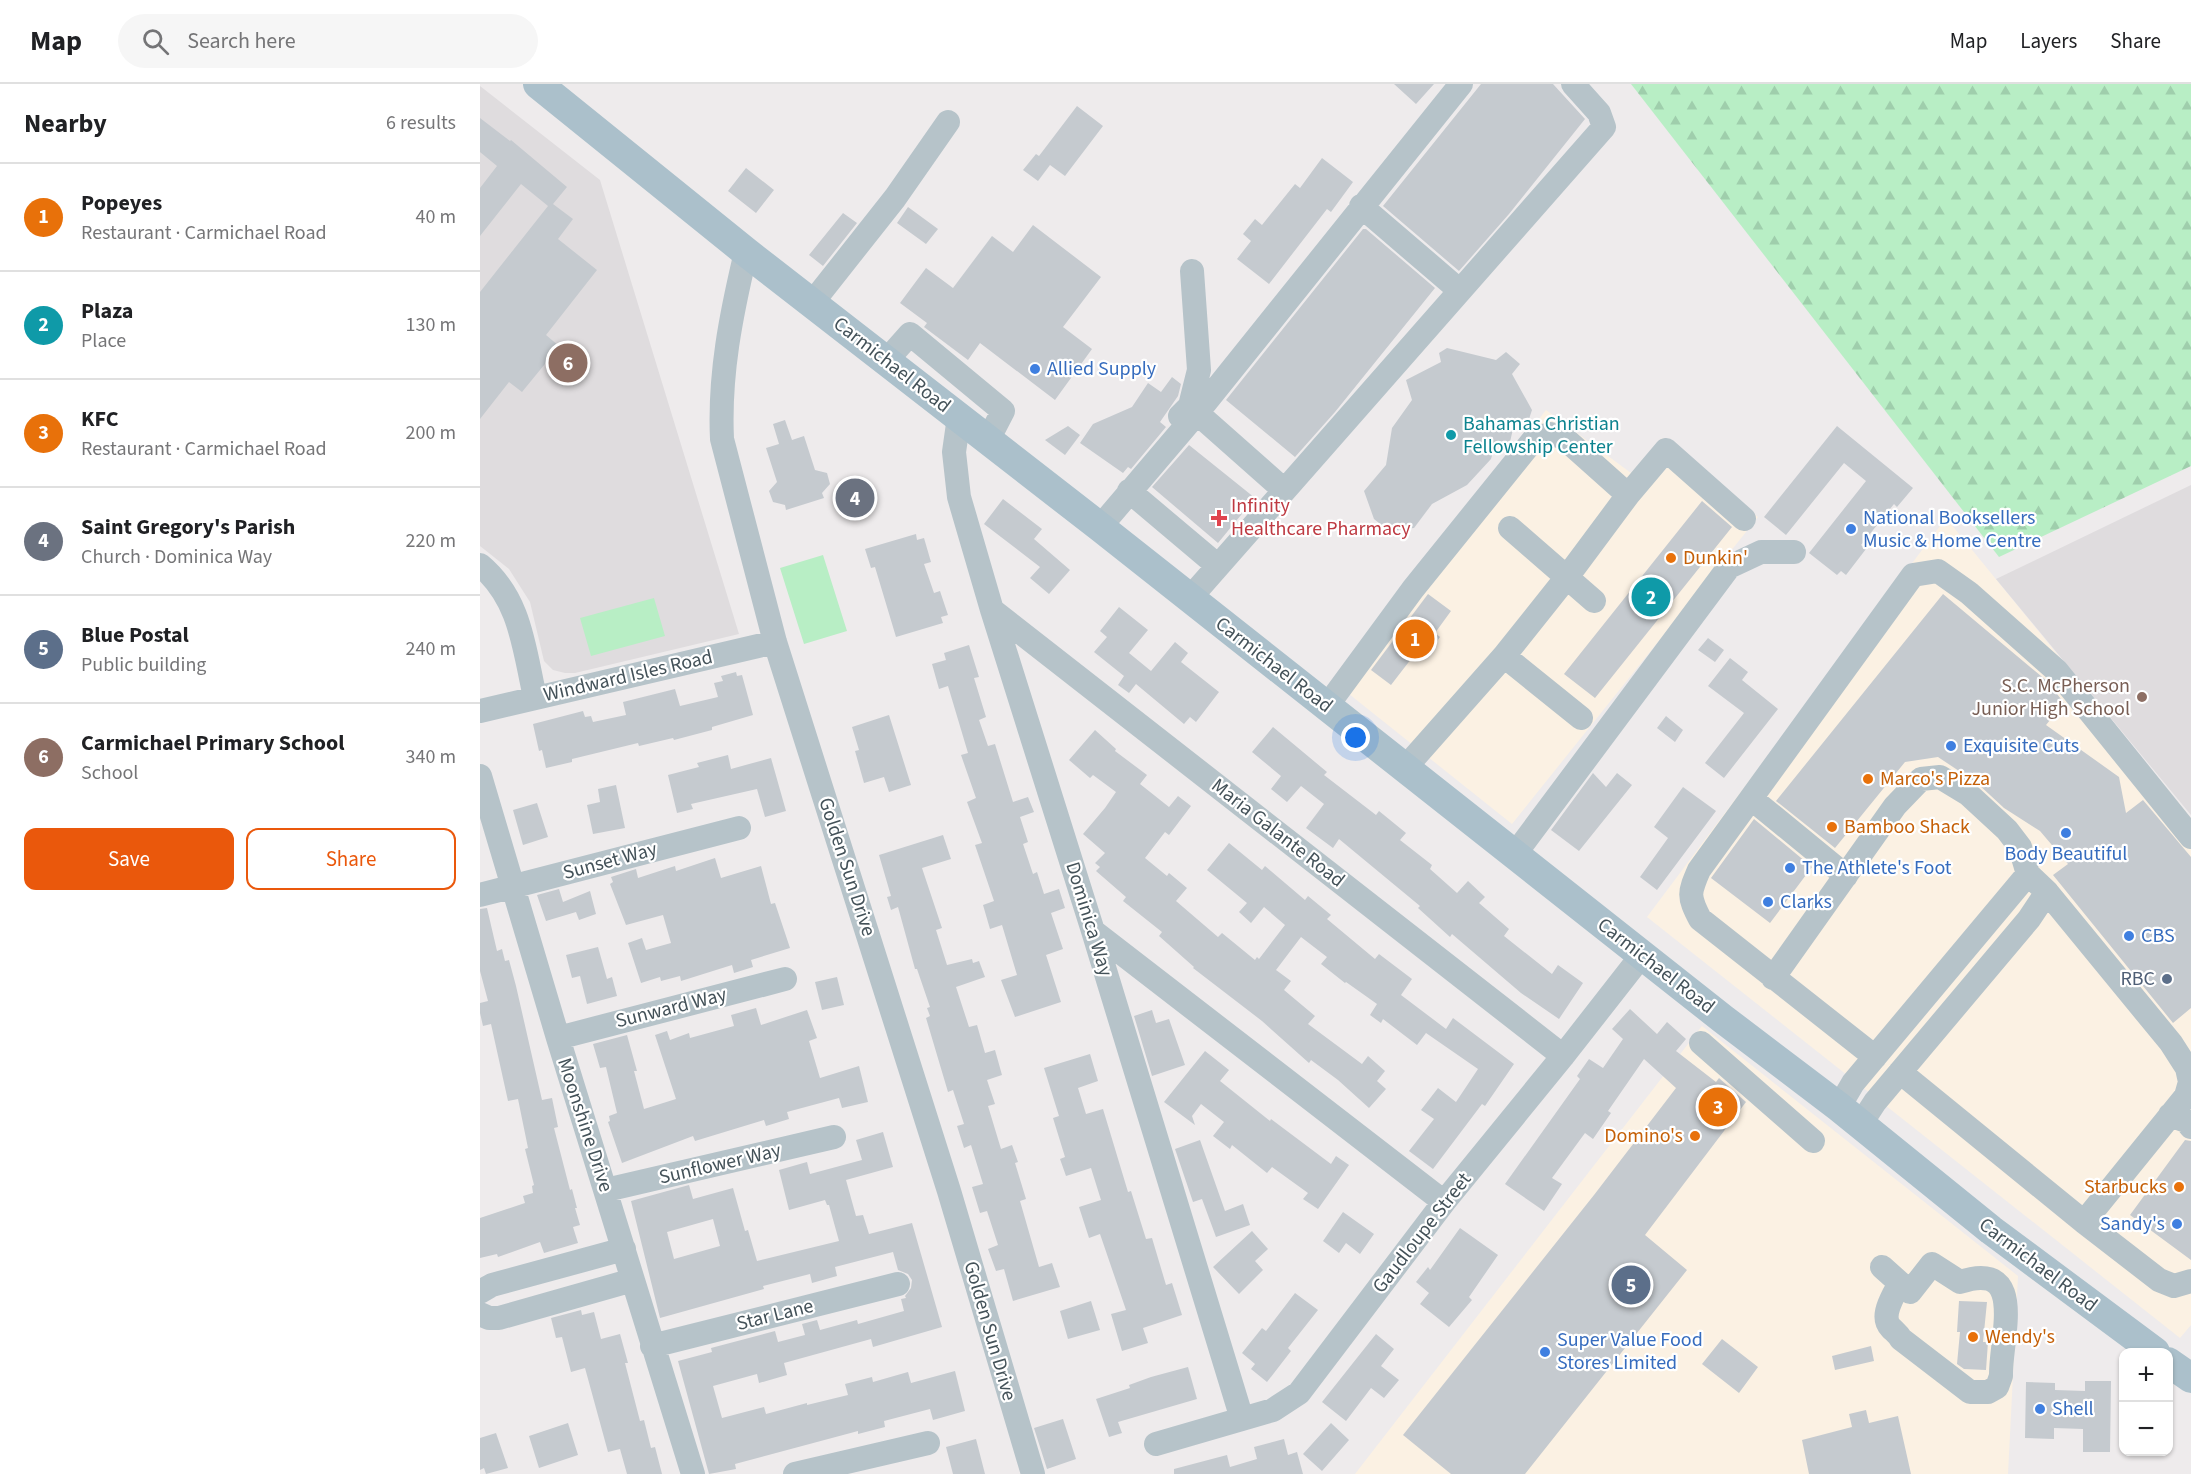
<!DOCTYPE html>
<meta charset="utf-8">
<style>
body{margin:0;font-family:"Source Sans 3",sans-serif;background:#f6f6f6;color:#202124}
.controls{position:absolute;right:18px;bottom:18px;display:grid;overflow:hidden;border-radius:12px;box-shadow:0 2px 4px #0004}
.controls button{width:54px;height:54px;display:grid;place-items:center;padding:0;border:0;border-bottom:2px solid #e0e0e0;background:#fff;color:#202124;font:30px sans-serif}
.you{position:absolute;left:876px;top:654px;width:21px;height:21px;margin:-15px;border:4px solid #fff;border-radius:50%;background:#1a73e8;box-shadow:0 0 0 9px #1a73e833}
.badge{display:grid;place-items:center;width:39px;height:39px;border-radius:50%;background:#ea580c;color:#fff;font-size:20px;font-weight:700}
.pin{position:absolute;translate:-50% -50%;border:3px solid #fff;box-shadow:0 2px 6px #0006}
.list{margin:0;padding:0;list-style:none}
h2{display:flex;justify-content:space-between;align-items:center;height:78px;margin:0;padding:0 24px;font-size:26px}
h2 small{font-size:20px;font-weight:400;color:#757577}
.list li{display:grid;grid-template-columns:39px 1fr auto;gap:18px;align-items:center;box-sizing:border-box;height:108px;padding:0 24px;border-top:2px solid #e0e0e0}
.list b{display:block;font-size:22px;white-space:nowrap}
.list p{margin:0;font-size:20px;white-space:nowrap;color:#757577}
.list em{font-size:20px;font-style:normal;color:#757577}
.actions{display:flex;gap:12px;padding:18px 24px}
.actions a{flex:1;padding:14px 0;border:2px solid #ea580c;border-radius:12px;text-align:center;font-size:21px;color:#ea580c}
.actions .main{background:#ea580c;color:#fff}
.icon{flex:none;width:33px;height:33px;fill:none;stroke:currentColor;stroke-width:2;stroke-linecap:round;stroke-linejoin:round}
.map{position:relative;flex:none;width:1711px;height:1390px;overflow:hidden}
header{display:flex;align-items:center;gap:36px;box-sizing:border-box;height:84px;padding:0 30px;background:#fff;border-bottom:2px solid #e0e0e0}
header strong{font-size:28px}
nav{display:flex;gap:33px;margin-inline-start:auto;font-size:21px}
.search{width:420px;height:54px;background:#f6f6f6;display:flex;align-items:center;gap:15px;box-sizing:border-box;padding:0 21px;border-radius:33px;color:#757577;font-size:22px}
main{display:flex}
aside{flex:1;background:#fff}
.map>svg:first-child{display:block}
</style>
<header>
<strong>Map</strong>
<div class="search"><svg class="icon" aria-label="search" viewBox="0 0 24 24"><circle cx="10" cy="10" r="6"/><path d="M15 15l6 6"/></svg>Search here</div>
<nav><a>Map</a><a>Layers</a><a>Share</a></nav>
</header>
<main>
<aside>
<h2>Nearby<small>6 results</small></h2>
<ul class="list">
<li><span class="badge" style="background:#e8710a">1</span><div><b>Popeyes</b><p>Restaurant · Carmichael Road</p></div><em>40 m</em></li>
<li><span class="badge" style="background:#0f9aa8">2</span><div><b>Plaza</b><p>Place</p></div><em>130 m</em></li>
<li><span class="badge" style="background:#e8710a">3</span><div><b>KFC</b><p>Restaurant · Carmichael Road</p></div><em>200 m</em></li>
<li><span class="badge" style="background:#6b7280">4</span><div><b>Saint Gregory's Parish</b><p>Church · Dominica Way</p></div><em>220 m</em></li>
<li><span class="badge" style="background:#5c6f8a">5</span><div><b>Blue Postal</b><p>Public building</p></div><em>240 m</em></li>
<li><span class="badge" style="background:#8d6e63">6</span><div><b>Carmichael Primary School</b><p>School</p></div><em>340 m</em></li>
</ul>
<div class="actions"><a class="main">Save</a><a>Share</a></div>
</aside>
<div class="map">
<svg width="1711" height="1390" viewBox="0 0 1711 1390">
<defs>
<pattern id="forest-firs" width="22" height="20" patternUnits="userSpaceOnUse" patternTransform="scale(1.5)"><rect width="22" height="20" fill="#b8eec5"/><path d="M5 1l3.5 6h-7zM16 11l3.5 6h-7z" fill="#9fceac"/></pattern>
</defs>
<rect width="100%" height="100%" fill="#eeebec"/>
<!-- commercial -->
<path fill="#fbf1e3" d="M1066,326L1151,389L1182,354L1278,433L1032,740L854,598Z
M1466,434L1711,734V1241L1700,1254L1167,833Z
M1222,942L1538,1192L1528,1390H875Z"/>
<!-- education -->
<path fill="#dfdcde" d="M0,2L120,96L259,550L95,589H85L73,586L64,577L50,518L29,485L0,462Z
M1711,401V731L1516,495Z"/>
<!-- forest -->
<path fill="url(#forest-firs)" d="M1151,0H1711V382L1519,473Z"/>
<!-- park -->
<path fill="#b8eec5" d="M343,471L367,547L324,560L300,484Z
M174,514L185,552L111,572L100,534Z"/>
<!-- building -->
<path fill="#c5cacf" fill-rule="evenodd" d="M914,0H954L936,20Z
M1001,0H1073L1105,35L1029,130L979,187L903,122Z
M597,22L623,42L585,92L570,81L558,97L543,86L556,70L559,72Z
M0,34L30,57L31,56L87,103L73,120L93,135L78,155L117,186L66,251L79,262L69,275L42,308L29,298L0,335V208L68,122L41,100L0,152V104L17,82L0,68Z
M842,74L873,98L851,128L847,125L789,200L757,175L771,157L763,150L775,135L782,141L815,100L820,104Z
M266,84L294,106L276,129L248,107Z
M428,123L458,145L446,160L417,139Z
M363,129L377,139L343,182L329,171Z
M553,141L621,193L583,243L612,265L575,316L500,259L488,276L444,243L447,239L420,219L446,184L473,204L512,152L533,168Z
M883,145H886L955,204L855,328L815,373L746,316Z
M967,264L1016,276L1026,268L1040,280L1032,290L1052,326L1047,341L1035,336L1030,358L1016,357L1011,375L987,401L952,420L934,444L909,447L894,435L884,407L906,381L912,344L932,316L926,296L961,278L959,269Z
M692,293L701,300L698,312L680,338L686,343L651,385L648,383L643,389L600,359L613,340L652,323L668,299L681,308Z
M305,336L312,356L324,352L335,386L347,389L350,400L342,409L344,414L306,426L305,421L293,418L289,407L297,398L286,364L299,360L293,340Z
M588,342L600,351L585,371L565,356Z
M1357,342L1433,404L1417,423L1414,420L1381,461L1386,465L1366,491L1361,487L1357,491L1329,469L1386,397L1364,379L1306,451L1284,433Z
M709,361L775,414L738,459L672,403Z
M523,415L562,445L554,455L590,486L569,510L550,494L560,483L504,440Z
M1222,417L1252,443L1115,614L1084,590Z
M436,450L437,456L444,454L451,478L444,480L454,509L460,507L468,531L461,533L463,539L416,553L395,483L391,484L385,465Z
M948,510L971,527L955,549L960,553L946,572L938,566L911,601L891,586Z
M1463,510L1567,597L1584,619L1566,641L1639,693L1646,729L1663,716L1711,773V924L1693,939L1573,791L1588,780L1560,747L1524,724L1497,699L1458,673L1425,678L1355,764L1296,717Z
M639,523L668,546L649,569L671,587L695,558L708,569L701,578L739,608L716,638L710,633L704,640L656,600L649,609L638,601L644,592L614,568L627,553L620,547Z
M1228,554L1244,566L1235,578L1218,566Z
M489,561L499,593L494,594L506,633L499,636L508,662L515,660L533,718L548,713L554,728L540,733L548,758L543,760L553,790L557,788L564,810L579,805L585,824L571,829L583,865L566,871L581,918L535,933L521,896L537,891L522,841L510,845L503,821L514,817L495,761L502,759L487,718L496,714L481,671L488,669L468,602L459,605L452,580L466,576L464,569Z
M1250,574L1268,588L1262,596L1298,625L1244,694L1225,679L1264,629L1228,602Z
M256,588L257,592L262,591L273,631L232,643V646L194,656L193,654L159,662L158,659L92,675V678L66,684L62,666L59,667L53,640L103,627L105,633L111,632L113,638L146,631L143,618L195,605L200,622L238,613L234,599L243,597L241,592Z
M409,631L431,701L409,708L404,693L384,699L375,667L379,666L372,643Z
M1186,632L1203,646L1195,658L1177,644Z
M793,643L847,688L844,691L896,731L899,727L926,749L920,756L952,781L950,785L977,809L988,797L1005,813L999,819L1029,845L1024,852L1072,890L1078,881L1103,899L1079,935L1041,909L972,850L970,853L938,824L940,822L859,755L853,764L826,744L844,720L821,702L807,718L791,705L801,692L772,668Z
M615,646L636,665L635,667L667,691L660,700L689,723L698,712L711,722L689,751L685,748L665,774L687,792L689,789L707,804L696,817L738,853L742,849L775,876L777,873L779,875L805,841L784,823L771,839L759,828L767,819L727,786L749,759L782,786L785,782L825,816L828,812L851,831L847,835L895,875L899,870L932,895L921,911L966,945L973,934L1034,980L1005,1022L1002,1020L953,1085L929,1067L954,1035L941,1026L958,1004L976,1018L998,985L946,949L937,961L903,935L901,939L890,931L897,920L866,898L865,899L841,880L847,873L821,853L796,886L811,897L804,906L835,932L828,940L882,980L888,972L905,987L897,997L906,1005L889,1024L858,996L831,976L829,979L782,937L713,884L714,883L679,852L682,848L643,817L646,813L616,787L620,783L615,779L625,769L603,750L625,724L636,708L613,691L610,694L589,676Z
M248,671L251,685L291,674L306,727L285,733L277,705L211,720L213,725L197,729L188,691L219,683L217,679Z
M1113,689L1126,703L1137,689L1152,701L1099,767L1071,746Z
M136,701L145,744L113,750L107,721L120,718L118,705Z
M1203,703L1236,727L1177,806L1160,793L1188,754L1174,743Z
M57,719L68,753L43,761L33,726Z
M1274,735L1332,783L1290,839L1231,794Z
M463,751L471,775L442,784L462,844L456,846L467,881L492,875L493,879L499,877L505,893L476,903L489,943L497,941L505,969L515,966L522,991L507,996L515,1020L508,1022L521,1065L532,1061L538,1078L535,1079L546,1115L540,1117L559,1183L572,1179L580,1203L533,1217L524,1185L516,1187L508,1165L518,1161L507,1127L500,1129L492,1103L503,1100L491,1061L484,1064L477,1042L484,1040L473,1006L468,1008L446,934L450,932L447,924L450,923L437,885H435L418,823L411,826L407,813L411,812L399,771Z
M235,774L241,794L281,782L291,820L295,819L310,864L271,876L273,883L254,889L252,881L201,897L200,892L181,897L180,893L161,899L148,859L162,854L166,866L191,859L183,831L146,841L130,800L133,798L131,793L156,785L158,794L195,782L196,787Z
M79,805L83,818L110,807L116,830L99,836L96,828L66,837L57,811Z
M7,824L17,867L22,865L25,877L29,876L36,902L62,1016L72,1014L78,1043L74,1044L90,1106L92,1105L97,1124H95L100,1141L93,1143L98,1159L64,1169L60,1158L18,1173L17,1170L0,1174V1134L45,1119L43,1112L53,1109L52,1102L54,1101L45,1065L48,1064L38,1015L28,1017L11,940L3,942L0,929V919L8,917L0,887V825Z
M118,863L127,895L132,893L137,912L107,920L100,892L92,894L86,871Z
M357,893L364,921L342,926L335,898Z
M276,924L281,941L327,926L337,954L329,957L340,994L379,982L388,1018L362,1024L359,1014L307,1028L309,1035L286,1042L284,1036L215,1057L213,1052L142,1079L128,1038L130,1037L129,1032L137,1029L126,983L120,984L113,960L147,951L157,987H154L164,1025L196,1015L175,951L187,947L190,956L209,949L210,954L254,942L251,931Z
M1150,925L1177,950L1187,938L1206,955L1196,967L1236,998L1239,994L1266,1018L1165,1151L1207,1186L1045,1390H971L923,1351L1114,1111L1196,1004L1164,975L1128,1027L1131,1029L1113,1055L1105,1049L1072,1094L1082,1100L1064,1127L1025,1100L1100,995L1097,992L1109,975L1123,984L1143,955L1132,945Z
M672,926L676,939L689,935L705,981L672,992L654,932Z
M725,967L749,986L740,997L790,1037L791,1035L851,1080L856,1072L869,1081L838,1125L823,1115L828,1109L792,1083L787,1089L752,1061L750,1065L733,1052L744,1038L721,1020L712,1032L715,1041L684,1018Z
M610,970L618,997L598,1004L606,1030L623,1025L648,1108L651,1107L666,1155L672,1154L686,1201L692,1199L702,1231L663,1244L668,1259L642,1267L631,1230L646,1226L620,1150L609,1154L599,1123L621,1116L611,1084L586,1092L580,1075L585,1073L573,1034L579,1032L564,984Z
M403,1048L413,1083L366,1096L376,1132L383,1131L389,1150L432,1139L462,1243L393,1263L391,1255L304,1279L307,1291L279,1299L277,1290L233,1302L242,1334L284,1323L286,1330L327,1319V1321L368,1311L365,1300L392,1293L393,1298L428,1288L431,1299L475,1287L485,1327L453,1336L450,1325L404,1337L405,1343L378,1350V1347L255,1380L256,1385L229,1390L198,1277L232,1268L231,1264L295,1247L298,1258L325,1251L322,1240L337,1236L340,1246L377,1236L378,1240L424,1227L421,1215L426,1214L425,1212L431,1204L432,1196L428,1190L418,1186L413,1168L355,1183L357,1192L332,1199L330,1190L283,1202L284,1205L180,1234L151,1117L209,1101L213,1115L253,1104L265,1147L268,1146L277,1177L359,1157L349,1121H347L345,1116L309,1126L299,1086L327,1078L330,1090L382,1076L376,1056ZM233,1135L240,1162L194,1175L187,1148Z
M720,1056L745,1127L763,1120L770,1141L736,1153L722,1115L713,1118L695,1065Z
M1705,1056L1711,1057V1176L1650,1131Z
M863,1128L894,1150L880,1170L866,1159L859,1169L843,1157Z
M980,1144L1018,1171L989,1213L992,1216L969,1243L940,1220L949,1209L936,1198L948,1183L950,1186Z
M772,1147L788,1165L775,1177L783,1186L759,1210L733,1183Z
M815,1209L838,1226L808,1264L811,1267L787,1298L771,1285L775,1280L762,1269L782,1244L786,1247Z
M611,1217L620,1246L588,1255L580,1227Z
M1479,1217L1507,1218L1503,1258H1508L1506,1286L1484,1285L1477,1280L1480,1248H1477Z
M101,1226L102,1231L114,1228L121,1255L140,1250L148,1279H145L160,1337L164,1336L171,1364L175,1363L182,1390H147L140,1365L128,1368L105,1284L91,1288L82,1253L76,1254L71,1234Z
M896,1250L914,1265L901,1282L919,1296L904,1314L891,1304L866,1337L842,1318Z
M1242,1255L1278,1283L1259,1309L1222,1280Z
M1391,1262L1394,1277L1355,1286L1352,1272Z
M708,1283L717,1315L638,1338L642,1349L629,1353L616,1315L650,1304L649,1301L671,1293Z
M1605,1297H1631L1630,1368H1603V1345L1574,1344V1355L1545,1354L1546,1298L1575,1299V1306L1605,1307Z
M1386,1326L1389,1339L1418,1332L1431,1390H1329L1322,1356L1372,1343L1369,1330Z
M583,1335L596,1375L567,1385L554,1344Z
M88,1339L98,1371L59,1384L49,1352Z
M851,1339L869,1356L842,1387L823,1370Z
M16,1349L28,1384L6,1390L4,1384L0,1386V1354Z
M496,1355L505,1390H473L466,1363Z
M804,1355L808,1371L817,1368L823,1390H694V1385L747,1371L750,1383L777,1375L774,1363Z"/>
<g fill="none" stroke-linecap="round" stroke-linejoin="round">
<!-- minor -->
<path stroke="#b6c3c9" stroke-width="24" d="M881,122L979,206
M266,168C251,231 239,291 242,355L295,558L469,1107L553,1390
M332,219L415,114L468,38
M406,277L430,250L523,327L508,356
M717,329L804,406
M700,332L710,322L719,286L712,187
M479,333L474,368L479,413L512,526L613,847L762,1335
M649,407L738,482
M620,443L717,329L981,0
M1030,444L1114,517
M0,481C41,515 44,565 55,613
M710,514L1124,43L1119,29L1093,0
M512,526L1083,972
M1024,572L1101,634
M847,622L933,505L1054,355L1070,350L1083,353L1148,411
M0,627L295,558
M925,684L1024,572L1087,493L1148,411L1186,366L1264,435
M0,692L78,954L213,1390
M1267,720H1278L1366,792
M1035,770L1249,483L1281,468H1314
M0,811L259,744
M613,847L964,1118
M1293,894L1415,722L1441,695L1460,693L1488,710L1527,746L1540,763L1548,790L1567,808L1691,959L1707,984L1710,998L1706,1012L1604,1138
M78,954L305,895
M1221,959L1333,1057
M1395,973L1220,835C1208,812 1209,809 1219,786L1433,491L1458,487L1489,509L1577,587L1711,753
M1420,988L1604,1138L1679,1196L1694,1202L1711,1197
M1359,1023L1373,999L1548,790
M1690,1031L1706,1037L1711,1043
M1380,1041L1395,1018L1549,835L1567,808
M126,1106L354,1053
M1402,1183L1430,1208L1452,1180L1480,1198C1548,1175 1520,1255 1521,1292L1517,1303L1508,1308H1490L1421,1255C1418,1250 1415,1248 1411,1244C1401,1234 1410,1218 1415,1208
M0,1208L12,1201L144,1165
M0,1230L9,1234H19L153,1196
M172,1262L418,1200
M676,1360L793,1326L819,1309L964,1118L1083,972L1162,871
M315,1390L448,1359"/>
<!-- major -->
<path stroke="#abc0cb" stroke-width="30" d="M58,0L266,168L620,443L1243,935L1359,1023L1511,1146L1675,1268
M1688,1278L1711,1294"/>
</g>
<!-- markers -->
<g fill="#3f7fe0" stroke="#fff" stroke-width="2">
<circle cx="555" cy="285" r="6"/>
<circle cx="1371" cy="445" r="6"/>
<circle cx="1471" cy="662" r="6"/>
<circle cx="1586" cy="749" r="6"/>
<circle cx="1310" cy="784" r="6"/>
<circle cx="1288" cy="818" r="6"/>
<circle cx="1649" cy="852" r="6"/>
<circle cx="1697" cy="1140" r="6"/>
<circle cx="1065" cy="1268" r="6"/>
<circle cx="1560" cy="1325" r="6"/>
</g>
<circle fill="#0f9aa8" stroke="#fff" stroke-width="2" cx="971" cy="351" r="6"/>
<path fill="#e0444e" stroke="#fff" stroke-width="2" d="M736 425h6v6h6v6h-6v6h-6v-6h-6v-6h6z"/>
<g fill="#e8710a" stroke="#fff" stroke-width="2">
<circle cx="1191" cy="474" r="6"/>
<circle cx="1388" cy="695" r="6"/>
<circle cx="1352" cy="743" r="6"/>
<circle cx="1215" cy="1052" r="6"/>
<circle cx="1699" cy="1103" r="6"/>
<circle cx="1493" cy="1253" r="6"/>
</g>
<circle fill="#8d6e63" stroke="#fff" stroke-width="2" cx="1662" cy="613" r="6"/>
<circle fill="#5c6f8a" stroke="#fff" stroke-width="2" cx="1687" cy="895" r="6"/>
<g text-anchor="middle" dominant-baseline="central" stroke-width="4.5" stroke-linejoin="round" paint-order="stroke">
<!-- street labels -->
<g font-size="20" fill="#445259" stroke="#fff">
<text transform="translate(412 281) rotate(38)">Carmichael Road</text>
<text transform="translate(794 581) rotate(38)">Carmichael Road</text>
<text transform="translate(148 592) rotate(-13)">Windward Isles Road</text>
<text transform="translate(798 749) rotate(38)">Maria Galante Road</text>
<text transform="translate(130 777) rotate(-15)">Sunset Way</text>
<text transform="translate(367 783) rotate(72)">Golden Sun Drive</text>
<text transform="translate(609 835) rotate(73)">Dominica Way</text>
<text transform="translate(1176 882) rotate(38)">Carmichael Road</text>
<text transform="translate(191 924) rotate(-14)">Sunward Way</text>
<text transform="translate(105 1041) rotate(72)">Moonshine Drive</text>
<text transform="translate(240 1080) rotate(-13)">Sunflower Way</text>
<text transform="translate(942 1149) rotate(-52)">Gaudloupe Street</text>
<text transform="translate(1558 1181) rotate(37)">Carmichael Road</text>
<text transform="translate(295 1231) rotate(-14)">Star Lane</text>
<text transform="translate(510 1247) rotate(74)">Golden Sun Drive</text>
</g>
<!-- shop labels -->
<g font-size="20" fill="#366cbe" stroke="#fff" text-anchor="start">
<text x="567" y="285">Allied Supply</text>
<text x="1383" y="434">National Booksellers<tspan x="1383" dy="23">Music &amp; Home Centre</tspan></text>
<text x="1483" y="662">Exquisite Cuts</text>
<text x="1586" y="770" text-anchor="middle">Body Beautiful</text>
<text x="1322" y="784">The Athlete's Foot</text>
<text x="1300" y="818">Clarks</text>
<text x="1661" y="852">CBS</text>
<text x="1685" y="1140" text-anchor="end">Sandy's</text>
<text x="1077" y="1256">Super Value Food<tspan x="1077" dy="23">Stores Limited</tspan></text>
<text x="1572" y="1325">Shell</text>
</g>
<!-- culture labels -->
<g font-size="20" fill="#0d838f" stroke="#fff" text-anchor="start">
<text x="983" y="340">Bahamas Christian<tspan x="983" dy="23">Fellowship Center</tspan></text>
</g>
<!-- health labels -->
<g font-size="20" fill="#be3a42" stroke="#fff" text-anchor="start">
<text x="751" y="422">Infinity<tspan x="751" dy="23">Healthcare Pharmacy</tspan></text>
</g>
<!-- food labels -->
<g font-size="20" fill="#c56008" stroke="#fff" text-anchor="start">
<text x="1203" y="474">Dunkin'</text>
<text x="1400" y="695">Marco's Pizza</text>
<text x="1364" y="743">Bamboo Shack</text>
<text x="1203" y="1052" text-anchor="end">Domino's</text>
<text x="1687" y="1103" text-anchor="end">Starbucks</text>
<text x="1505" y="1253">Wendy's</text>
</g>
<!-- education labels -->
<g font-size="20" fill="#785e54" stroke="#fff" text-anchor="end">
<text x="1650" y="602">S.C. McPherson<tspan x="1650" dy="23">Junior High School</tspan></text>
</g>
<!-- service labels -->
<g font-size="20" fill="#4e5e75" stroke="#fff" text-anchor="end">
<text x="1675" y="895">RBC</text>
</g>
</g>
</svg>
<div class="controls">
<button>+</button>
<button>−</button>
</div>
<div class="you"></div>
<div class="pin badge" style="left:935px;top:555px;background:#e8710a">1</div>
<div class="pin badge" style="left:1171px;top:513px;background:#0f9aa8">2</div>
<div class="pin badge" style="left:1238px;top:1023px;background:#e8710a">3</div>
<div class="pin badge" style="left:375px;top:414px;background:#6b7280">4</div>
<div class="pin badge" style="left:1151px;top:1201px;background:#5c6f8a">5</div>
<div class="pin badge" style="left:88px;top:279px;background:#8d6e63">6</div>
</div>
</main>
